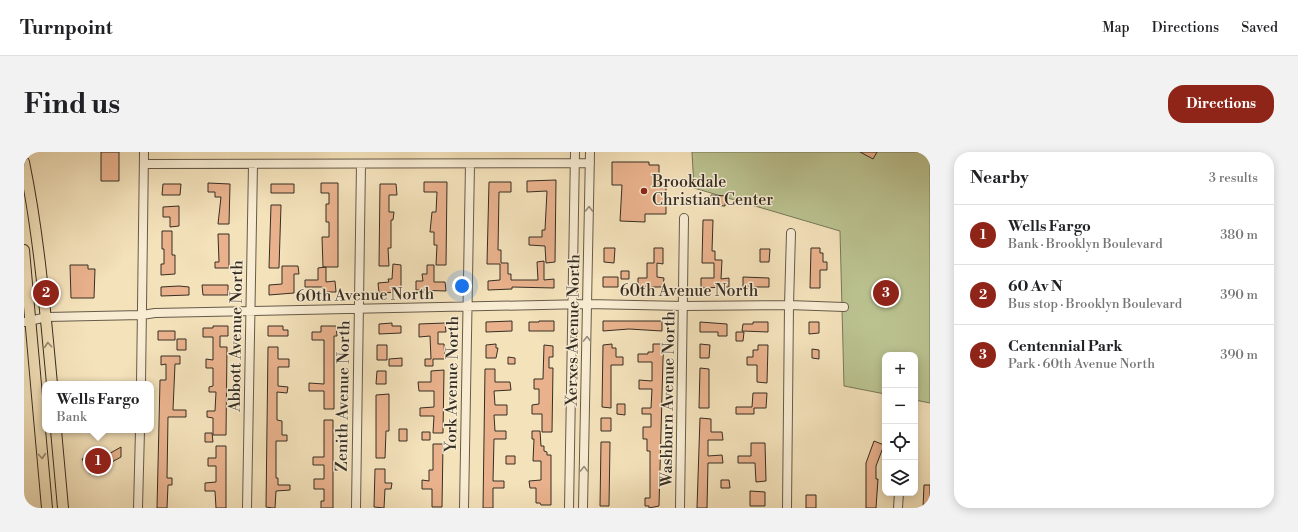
<!DOCTYPE html>
<meta charset="utf-8">
<style>
body{margin:0;font-family:"Libre Bodoni",serif;background:#f2f2f2;color:#202124}
.controls{position:absolute;right:12px;bottom:12px;display:grid;overflow:hidden;border-radius:8px;box-shadow:0 2px 10px #0003}
.controls button{width:36px;height:36px;display:grid;place-items:center;padding:0;border:0;border-bottom:1px solid #e0e0e0;background:#fff;color:#202124;font:20px sans-serif}
.you{position:absolute;left:438px;top:134px;width:14px;height:14px;margin:-10px;border:3px solid #fff;border-radius:50%;background:#1a73e8;box-shadow:0 0 0 6px #1a73e833}
.badge{display:grid;place-items:center;width:26px;height:26px;border-radius:50%;background:#8f2418;color:#fff;font-size:13px;font-weight:700}
.pin{position:absolute;translate:-50% -50%;border:2px solid #fff;box-shadow:0 1px 4px #0006}
.popup{position:absolute;left:18px;top:229px;width:112px;height:52px;box-sizing:border-box;display:grid;place-content:center;border-radius:8px;background:#fff;filter:drop-shadow(0 1px 3px #0005);font-size:13px;white-space:nowrap;color:#757577}
.popup b{font-size:15px;color:#202124}
.popup::after{content:'';position:absolute;left:50%;top:100%;margin-left:-8px;border:8px solid transparent;border-top-color:#fff}
.list{margin:0;padding:0;list-style:none}
h2{display:flex;justify-content:space-between;align-items:center;height:52px;margin:0;padding:0 16px;font-size:17px}
h2 small{font-size:13px;font-weight:400;color:#757577}
.list li{display:grid;grid-template-columns:26px 1fr auto;gap:12px;align-items:center;box-sizing:border-box;height:60px;padding:0 16px;border-top:1px solid #e0e0e0}
.list b{display:block;font-size:15px;white-space:nowrap}
.list p{margin:0;font-size:13px;white-space:nowrap;color:#757577}
.list em{font-size:13px;font-style:normal;color:#757577}
.icon{flex:none;width:22px;height:22px;fill:none;stroke:currentColor;stroke-width:2;stroke-linecap:round;stroke-linejoin:round}
.map{position:relative;flex:none;width:906px;height:356px;overflow:hidden;border-radius:16px}
header{display:flex;align-items:center;gap:24px;box-sizing:border-box;height:56px;padding:0 20px;background:#fff;border-bottom:1px solid #e0e0e0}
header strong{font-size:19px}
nav{display:flex;gap:22px;margin-inline-start:auto;font-size:14px}
.intro{display:flex;align-items:center;justify-content:space-between;box-sizing:border-box;height:96px;padding:0 24px}
h1{margin:0;font-size:28px}
.button{padding:10px 18px;border-radius:16px;background:#8f2418;color:#fff;font-size:14px;font-weight:700}
main{display:flex;gap:24px;padding:0 24px}
aside{flex:1;background:#fff;border-radius:16px;box-shadow:0 2px 10px #0003}
.map>svg:first-child{display:block}
</style>
<header>
<strong>Turnpoint</strong>
<nav><a>Map</a><a>Directions</a><a>Saved</a></nav>
</header>
<div class="intro"><h1>Find us</h1><a class="button">Directions</a></div>
<main>
<div class="map">
<svg width="906" height="356" viewBox="0 0 906 356">
<rect width="100%" height="100%" fill="#f4e2bb"/>
<filter id="stains"><feTurbulence type="fractalNoise" baseFrequency=".005" numOctaves="4"/><feColorMatrix values="0 0 0 0 .2 0 0 0 0 .09 0 0 0 0 .02 0 0 0 .5 -.17"/></filter>
<radialGradient id="worn" r=".72"><stop offset=".6" stop-color="#630" stop-opacity="0"/><stop offset="1" stop-color="#630" stop-opacity=".3"/></radialGradient>
<!-- green -->
<path fill="#bbc391" stroke="#78785a" d="M668,0H906V251L891,248V203H861V242L820,234L816,79L670,36Z"/>
<!-- building -->
<path fill="#e9b28d" stroke="#362e23" d="M77,0H95V29H77Z
M836,0H853L849,7Z
M588,10H625V13H635V34H642V62H621V70L596,69L598,33H588Z
M532,28L531,110L522,111L521,94L505,93V85H518V78H521L523,39L503,40V29Z
M400,30H423L422,113H412L413,93H410V80H406L408,60H412L413,40H400Z
M465,30H487V40H475L474,98H477V111H484V122H487V128H514L513,110L520,109V128L530,127V136L488,135V137L464,138V129L476,128V112H463Z
M184,31L206,32L205,72H194L197,45H191V40H184Z
M297,31H314V115H299L298,85H305V70H302V52H305V41H297Z
M139,32H157L156,43H138Z
M247,32H270V41H247Z
M356,32H372L373,43H365V60H370L369,68H367V96H364L365,114H355Z
M687,43L702,44L701,54L687,53Z
M247,53H257L255,116H245Z
M155,54V74L146,75V65H139V55Z
M679,68H689L688,99H691V108H698L697,127L705,126V135L677,136V126H690V111H678Z
M138,79H148V103H151V122L137,123V112H140V97H138Z
M194,82H205V116H191V110H195Z
M580,96H591L590,111L580,110Z
M630,96H639V112L633,111V125L640,126L639,135H614V126H623V111H630Z
M787,96H796V101H799V110H803V118H796V136H786Z
M736,97H746L745,110H736Z
M369,112L377,113V140L355,141L354,131L365,130L364,127H368Z
M46,113H64V117H71L70,146H47Z
M403,113H410V130H421L422,139L392,138V129H399L398,122H403Z
M258,114H274L275,122H270V141L245,143V133L258,132Z
M302,115V130L311,129L312,140H299L298,135H281V128H294V116Z
M597,119H605V127H597Z
M579,125H594V135H579Z
M719,125L745,126V135H719Z
M178,133H204V143H179Z
M155,134L165,135V143L137,144V135Z
M488,169V179L462,180V170Z
M515,169H530V179H505V170H515Z
M579,169H638V179L605,177L579,179Z
M676,170L703,172V184H694V180H676Z
M729,170H744V180L718,179L719,172H729Z
M785,170H795V181L785,182Z
M368,171V174H377V181L355,182V172Z
M421,171L422,180H414V192H420L421,207H409V214H401V207H407L406,184L395,185V172Z
M189,174H204V184H196V195H203L202,283H189V266L183,265V259H191L192,240H185V235L189,234V216H182V207L189,208V185H179V176H189Z
M244,174H259V178H264V184H244Z
M297,174H312L313,184H310V257H300V239H285V231L300,232V188H288V180H297Z
M134,179H151V188H134Z
M712,180H720L719,189H712Z
M153,187H162V198H153Z
M472,192V196H474L472,206H462V193Z
M588,192V196H592V205H599V213H587V256L578,255L579,193Z
M629,192H640L639,207L635,354L625,356V354H621V346H626V299H623V287H619V275H627V262H618V256H627L628,237H615V228L628,229V210H614V202H624V200H629Z
M676,192L686,193L685,206H676Z
M353,193H363V208H353Z
M520,193L529,194V205H525V216H529L528,280H518V262H508V253L515,252V237H510V227H519Z
M734,193H744L743,231L733,230V213H723V205H729V198H734Z
M244,195H254V207H265V215H254V234L264,235L263,241L253,240V268L258,269V283H263V289H252V326H254V333H266V338L252,339L251,356H249L242,355Z
M788,197L795,198V207L788,206Z
M137,204H156V212H151L149,258H162V265H144L143,326H148V333H144L143,356H133L136,228H142V212L137,213Z
M484,205L491,206V212H484Z
M378,206V214H365V207Z
M676,216L685,217V256H675Z
M461,217H471V230H486L487,238L470,239L471,253H483V263H470L471,279H482V287H470L469,329H480V336H469V356H459Z
M420,218L419,281H409L410,264H396V256L410,255V239H395L394,230H407V219Z
M353,219H362V232H352Z
M729,241H743L742,256H730V262H712V255H728Z
M365,242V279H362L361,306H352V243Z
M593,252H601V263L593,262Z
M577,266H587V279H577Z
M676,266L687,267V280H698L699,288H684V304L698,303L699,311H684L683,356H673Z
M300,268H309V356H297V349H300V337H290V327H300V313H289V305H300Z
M375,277H383V289H375Z
M508,279H516L517,294H520V299L523,300V303H527V353H517L516,351H512V336H506L505,329L517,328V309H509L510,287H508Z
M398,280H406V288H398Z
M181,281H188L189,290H181Z
M850,289L860,293L852,314V327H854L852,356H842V311Z
M577,290H586L585,354H576Z
M727,291H741L742,329L732,330L731,311H714V304H727Z
M409,292H419L418,355H408V337H398V328L405,329V318H409Z
M192,294H202V356H192L191,339H181V331L192,330V314H184V306H192Z
M97,295V305L66,322L58,307L72,299L76,307Z
M482,304H491V312H482Z
M351,317H361V331H368L367,337H361L360,356L350,355Z
M697,328H705L706,336H697Z
M900,333H906V356H899Z
M726,339L741,340V354H726Z
M782,343H792V356H782Z"/>
<g fill="none" stroke-linecap="round" stroke-linejoin="round">
<!-- minor casing -->
<g stroke="#665b49" stroke-width="10">
<path id="minor" d="M120,12L566,11
M0,170L23,165L118,163L131,161L563,152L660,154L765,153L820,155
M117,232L120,0
M114,356L116,278
M223,356L229,12
M332,356L337,12
M440,356L446,12
M545,356L551,0
M559,356L566,0
M656,356L660,66
M763,356L765,153L767,81
M874,356L875,341"/>
</g>
<!-- major casing -->
<g stroke="#362e23" stroke-width="12">
<path id="major" d="M0,10C15,83 21,157 28,232
M0,98L23,356
M32,278L39,356"/>
</g>
<!-- minor -->
<use href="#minor" stroke="#f8ecd3" stroke-width="8"/>
<!-- major -->
<use href="#major" stroke="#f4e2bb" stroke-width="10"/>
</g>
<!-- one-way arrows -->
<defs><path id="oneway-chevron" d="M-2-3.5L2.5 0L-2 3.5" fill="none" stroke-width="1.6" stroke-linecap="round" stroke-linejoin="round"/></defs>
<g stroke="#978d7b">
<use href="#oneway-chevron" transform="translate(565 57) rotate(-89)"/>
<use href="#oneway-chevron" transform="translate(563 187) rotate(-89)"/>
<use href="#oneway-chevron" transform="translate(560 317) rotate(-89)"/>
</g>
<g stroke="#95886f">
<use href="#oneway-chevron" transform="translate(24 193) rotate(-95)"/>
<use href="#oneway-chevron" transform="translate(18 304) rotate(85)"/>
</g>
<!-- markers -->
<circle fill="#8f2418" stroke="#f8ecd3" stroke-width="1.5" cx="620" cy="39" r="4"/>
<g text-anchor="middle" dominant-baseline="central" stroke-width="3" stroke-linejoin="round" paint-order="stroke">
<!-- poi labels -->
<g font-size="16" fill="#362e23" stroke="#f8ecd3" text-anchor="start">
<text x="628" y="30">Brookdale<tspan x="628" dy="18">Christian Center</tspan></text>
</g>
<!-- street labels -->
<g font-size="16" fill="#362e23" stroke="#f8ecd3">
<text x="665" y="139">60th Avenue North</text>
<text transform="translate(341 143) rotate(-1)">60th Avenue North</text>
<text transform="translate(549 178) rotate(-89)">Xerxes Avenue North</text>
<text transform="translate(212 184) rotate(-89)">Abbott Avenue North</text>
<text transform="translate(428 232) rotate(-89)">York Avenue North</text>
<text transform="translate(319 244) rotate(-89)">Zenith Avenue North</text>
<text transform="translate(644 247) rotate(-89)">Washburn Avenue North</text>
</g>
</g>
<rect width="100%" height="100%" filter="url(#stains)"/>
<rect width="100%" height="100%" fill="url(#worn)"/>
</svg>
<div class="controls">
<button>+</button>
<button>−</button>
<button><svg class="icon" aria-label="locate" viewBox="0 0 24 24"><circle cx="12" cy="12" r="6"/><path d="M12 2v4M12 18v4M2 12h4M18 12h4"/></svg></button>
<button><svg class="icon" aria-label="layers" viewBox="0 0 24 24"><path d="M12 4l9 5-9 5-9-5zM3 14l9 5 9-5"/></svg></button>
</div>
<div class="you"></div>
<div class="pin badge" style="left:74px;top:309px">1</div>
<div class="popup"><b>Wells Fargo</b>Bank</div>
<div class="pin badge" style="left:22px;top:141px">2</div>
<div class="pin badge" style="left:862px;top:141px">3</div>
</div>
<aside>
<h2>Nearby<small>3 results</small></h2>
<ul class="list">
<li><span class="badge">1</span><div><b>Wells Fargo</b><p>Bank · Brooklyn Boulevard</p></div><em>380 m</em></li>
<li><span class="badge">2</span><div><b>60 Av N</b><p>Bus stop · Brooklyn Boulevard</p></div><em>390 m</em></li>
<li><span class="badge">3</span><div><b>Centennial Park</b><p>Park · 60th Avenue North</p></div><em>390 m</em></li>
</ul>
</aside>
</main>
